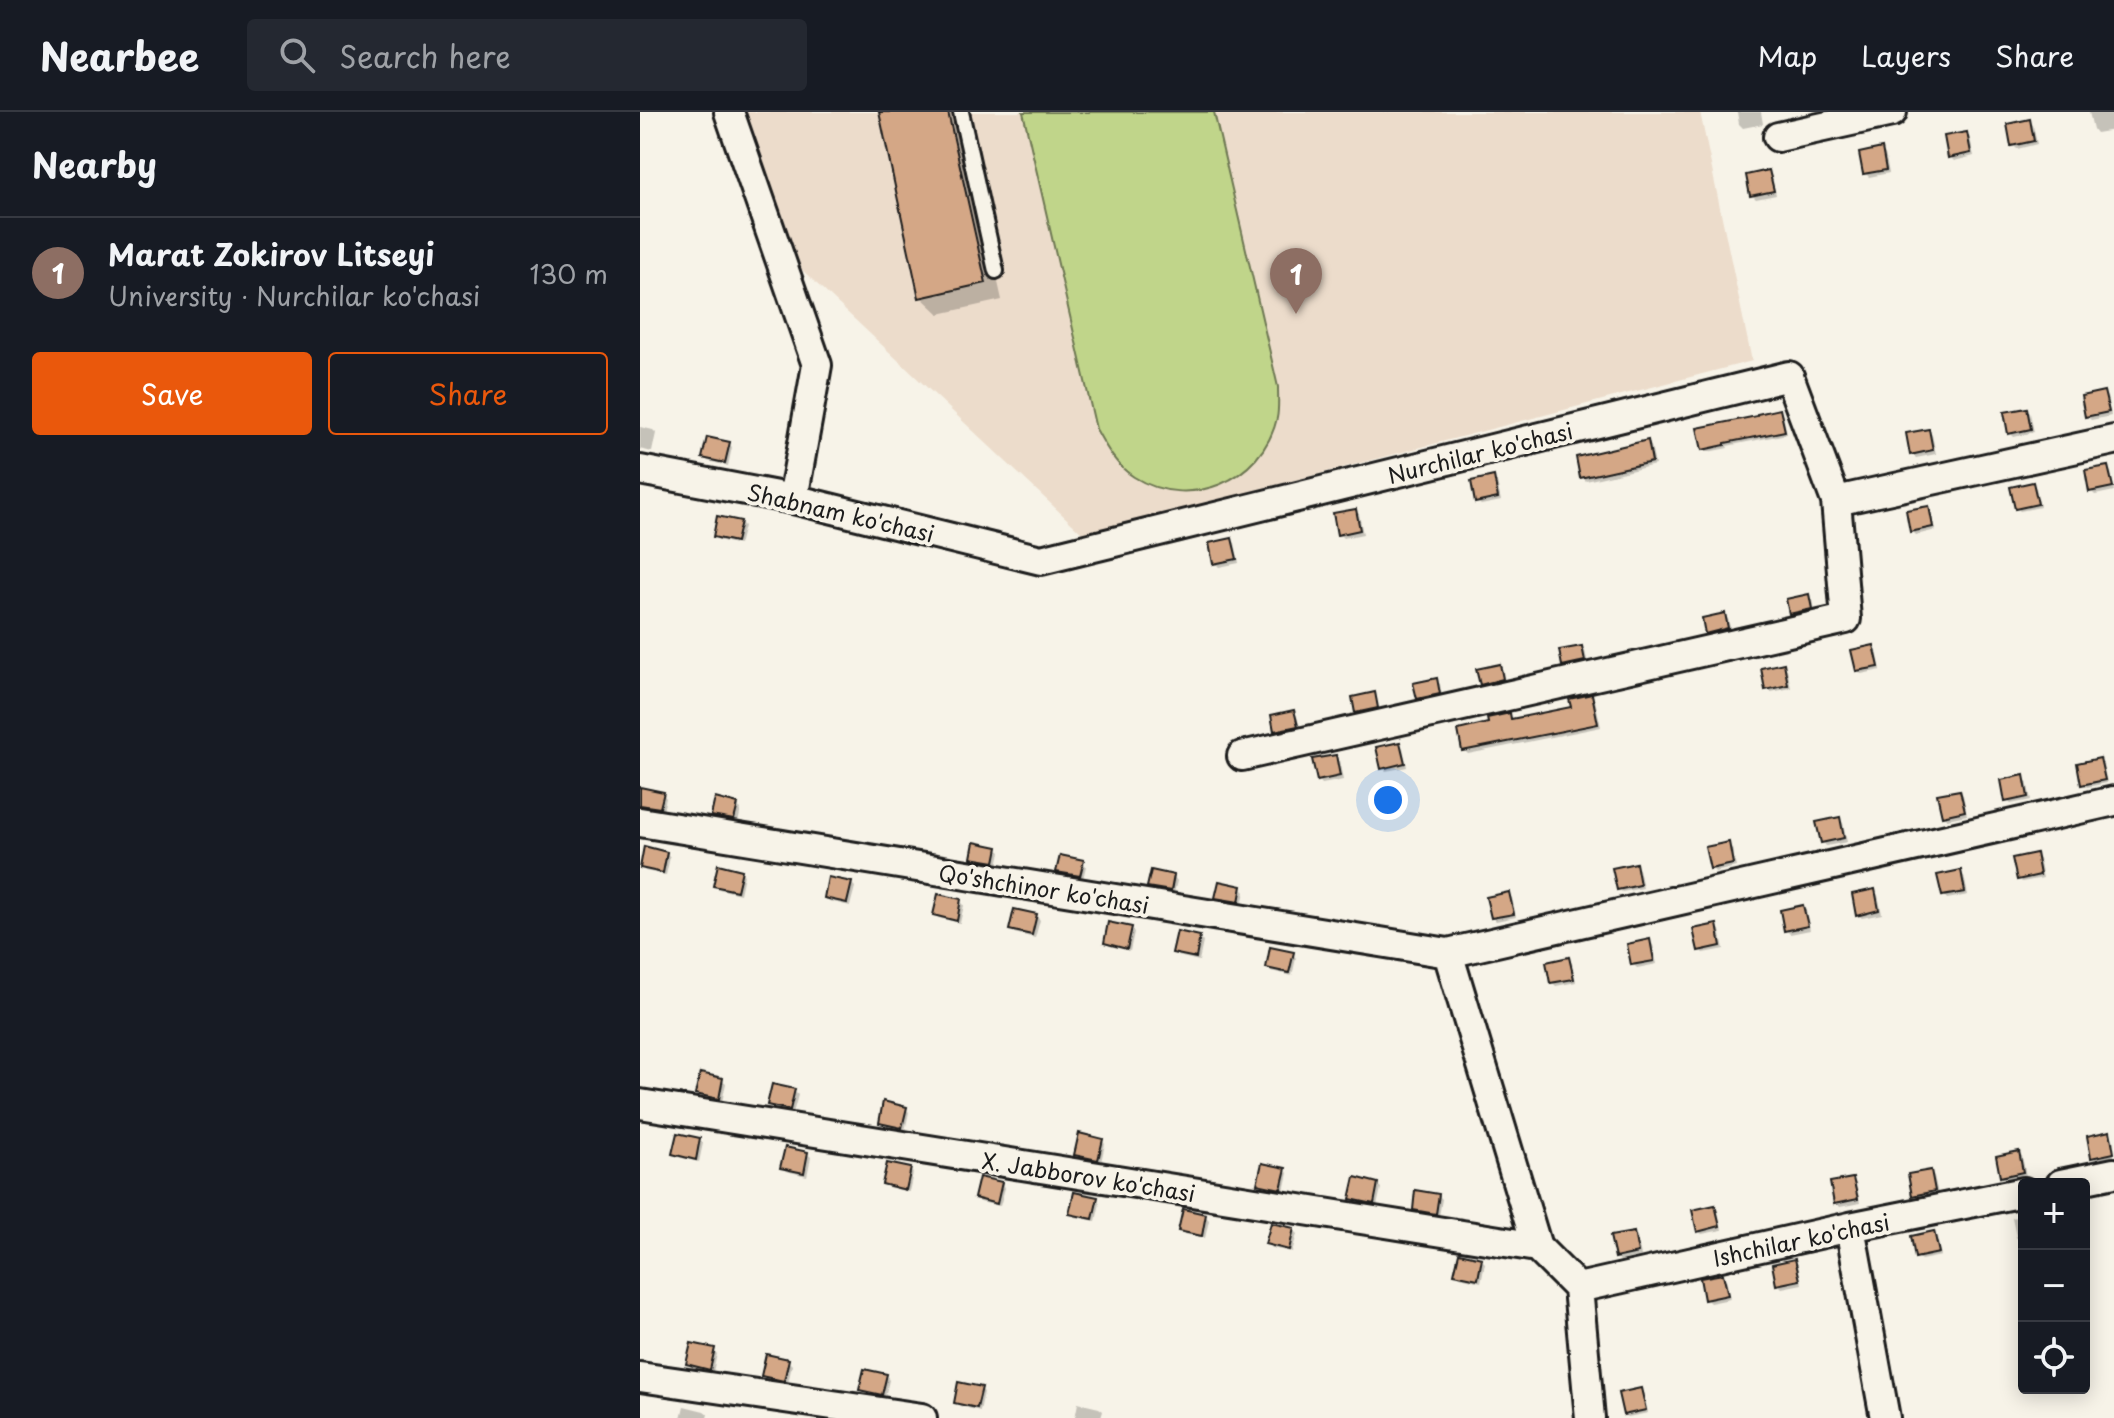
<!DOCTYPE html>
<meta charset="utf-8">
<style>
body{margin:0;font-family:"Playpen Sans",sans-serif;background:#242831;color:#f1f3f6}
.controls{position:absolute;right:24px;bottom:24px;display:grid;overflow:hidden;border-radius:8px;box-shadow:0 4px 20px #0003}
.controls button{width:72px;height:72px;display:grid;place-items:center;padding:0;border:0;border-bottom:2px solid #363941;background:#171b24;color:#f1f3f6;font:40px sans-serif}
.you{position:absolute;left:748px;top:688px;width:28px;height:28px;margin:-20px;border:6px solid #fff;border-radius:50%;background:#1a73e8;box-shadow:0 0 0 12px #1a73e833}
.badge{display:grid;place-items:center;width:52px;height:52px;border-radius:50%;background:#ea580c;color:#fff;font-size:26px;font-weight:700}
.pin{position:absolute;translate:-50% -66px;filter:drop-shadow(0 2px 4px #0008)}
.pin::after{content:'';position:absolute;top:42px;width:28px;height:24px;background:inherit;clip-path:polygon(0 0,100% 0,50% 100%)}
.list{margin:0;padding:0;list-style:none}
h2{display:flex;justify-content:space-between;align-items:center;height:104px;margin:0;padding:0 32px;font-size:34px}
h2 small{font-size:26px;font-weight:400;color:#9ea1a6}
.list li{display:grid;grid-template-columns:52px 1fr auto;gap:24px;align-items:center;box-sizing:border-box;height:112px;padding:0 32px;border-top:2px solid #363941}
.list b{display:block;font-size:30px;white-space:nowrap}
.list p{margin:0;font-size:26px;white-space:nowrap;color:#9ea1a6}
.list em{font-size:26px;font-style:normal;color:#9ea1a6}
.actions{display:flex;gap:16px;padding:24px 32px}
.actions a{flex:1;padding:18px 0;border:2px solid #ea580c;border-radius:8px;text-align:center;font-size:28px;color:#ea580c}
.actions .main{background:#ea580c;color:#fff}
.icon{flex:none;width:44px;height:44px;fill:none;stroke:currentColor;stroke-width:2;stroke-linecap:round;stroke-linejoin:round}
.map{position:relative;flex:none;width:1474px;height:1306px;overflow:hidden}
header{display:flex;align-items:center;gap:48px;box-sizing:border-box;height:112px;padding:0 40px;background:#171b24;border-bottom:2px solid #363941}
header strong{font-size:38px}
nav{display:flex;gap:44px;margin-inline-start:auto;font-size:28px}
.search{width:560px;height:72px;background:#242831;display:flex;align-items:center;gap:20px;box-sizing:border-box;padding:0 28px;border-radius:8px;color:#9ea1a6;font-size:30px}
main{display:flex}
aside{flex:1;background:#171b24}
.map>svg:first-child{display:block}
</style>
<header>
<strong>Nearbee</strong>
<div class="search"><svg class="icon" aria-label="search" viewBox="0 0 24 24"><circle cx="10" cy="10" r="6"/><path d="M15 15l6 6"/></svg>Search here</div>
<nav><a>Map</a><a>Layers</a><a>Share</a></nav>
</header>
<main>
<aside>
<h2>Nearby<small></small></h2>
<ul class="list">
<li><span class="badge" style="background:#8d6e63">1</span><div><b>Marat Zokirov Litseyi</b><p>University · Nurchilar ko'chasi</p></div><em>130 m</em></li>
</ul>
<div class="actions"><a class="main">Save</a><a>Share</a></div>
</aside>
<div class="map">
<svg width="1474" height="1306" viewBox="0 0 1474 1306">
<rect width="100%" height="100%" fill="#f7f3e8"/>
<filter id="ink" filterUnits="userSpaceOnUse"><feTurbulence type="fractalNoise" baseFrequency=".0125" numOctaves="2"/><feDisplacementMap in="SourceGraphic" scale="16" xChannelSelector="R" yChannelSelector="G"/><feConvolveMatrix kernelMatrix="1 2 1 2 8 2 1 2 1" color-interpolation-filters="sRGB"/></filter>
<g filter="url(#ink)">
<!-- built -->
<path fill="#ecdccb" d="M104,0H1060L1112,249L444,423L160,156Z"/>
<!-- green -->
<path fill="#c0d58a" stroke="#6e7853" stroke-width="2" d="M383,0H574L638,275C638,285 639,297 637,306C622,370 548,399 494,365C476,354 466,335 456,317Z"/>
<!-- shadow -->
<path fill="#0003" d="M241,0H320L362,188L299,202L281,185Z
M1097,0H1121L1123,12L1103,16L1099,12Z
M1449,0H1473L1474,18L1456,21L1453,17Z
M1389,9L1393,13L1397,32L1377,37L1373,33Z
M1326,22L1330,26L1334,44L1314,49L1310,45Z
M1241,38L1245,42L1249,61L1229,65L1225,61Z
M1128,60L1132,64L1136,83L1116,87L1112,83Z
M1464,281L1467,285L1471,304L1451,308L1447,304Z
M1386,298L1390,301L1394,320L1374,325L1370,321Z
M1139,300L1143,303L1147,322L1087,334L1088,336L1067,340L1064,337Z
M0,315L13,318L16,321L12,340L0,337Z
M1288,319L1292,323L1296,342L1276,346L1272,342Z
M1007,330L1011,334L1015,353L946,369L942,365Z
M89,332L92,335L88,354L68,349L64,345Z
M1467,356L1471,360L1474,379L1455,383L1451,379Z
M853,367L857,370L861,389L841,393L837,390Z
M1393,372L1396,376L1400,395L1380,399L1377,396Z
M1288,396L1292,400L1296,418L1276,423L1272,419Z
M715,399L719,402L723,422L703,426L699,422Z
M100,410L104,414L99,433L78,428L75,424Z
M592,428L595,431L599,451L579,455L575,451Z
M1168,484L1172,488L1175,501L1154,505L1151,502Z
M1084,504L1088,507L1091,520L1070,524L1067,521Z
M1234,535L1237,539L1241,558L1221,562L1218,558Z
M941,536L945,539L948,552L928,557L924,553Z
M1143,553L1147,557L1151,576L1131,580L1127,577Z
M859,554L863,558L865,571L845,575L841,572Z
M796,568L800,572L802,585L782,590L779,586Z
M951,584L955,588L961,615L828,642L824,638L850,613L869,603L873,608L933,596Z
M654,600L657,604L660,617L640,622L636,618Z
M759,632L763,636L767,655L746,659L743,656Z
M695,645L699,648L703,668L682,672L679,668Z
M1460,648L1463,652L1467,671L1447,675L1443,672Z
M1383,666L1387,669L1391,688L1371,692L1367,689Z
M1320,680L1323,683L1327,703L1307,707L1303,703Z
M23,682L26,686L23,699L2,697L0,695V686Z
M97,694L101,697L98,711L77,707L73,704Z
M1199,707L1203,711L1207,730L1186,734L1183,730Z
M1088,733L1092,736L1096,755L1075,760L1072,756Z
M357,737L361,740L358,753L337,749L333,746Z
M26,741L30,745L26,763L5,759L1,755Z
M1395,744L1399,747L1403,766L1382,770L1379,767Z
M443,750L446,754L443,767L422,763L418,760Z
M995,753L999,757L1003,776L982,780L979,777Z
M101,760L104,763L100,782L79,777L76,773Z
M1320,760L1324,764L1328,783L1307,787L1304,783Z
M534,765L537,769L534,781L513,778L509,774Z
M211,771L215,775L210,794L189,789L186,785Z
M601,776L605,780L602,792L581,789L577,785Z
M1234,779L1238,783L1242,802L1222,806L1218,803Z
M869,782L872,786L876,805L856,809L852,805Z
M320,789L324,793L320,811L299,806L295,803Z
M1162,795L1166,799L1170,818L1150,822L1146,818Z
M396,804L400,808L395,826L374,821L371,817Z
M1076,814L1080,818L1084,837L1063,841L1060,838Z
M491,817L494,820L490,839L470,834L466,831Z
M559,826L563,830L559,849L538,844L534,840Z
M1009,829L1013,833L1017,852L997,856L993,852Z
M653,842L656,846L652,864L631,859L628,855Z
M928,847L932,851L936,870L916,874L912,870Z
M82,968L86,971L82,990L61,985L57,982Z
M154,979L158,983L153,1001L132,996L129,992Z
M266,997L269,1000L265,1019L244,1014L241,1010Z
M1470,1022L1474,1029V1045L1457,1048L1453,1045Z
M59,1028L63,1031L59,1050L38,1045L35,1041Z
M462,1028L465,1032L461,1050L440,1046L436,1042Z
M1378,1041L1382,1044L1386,1064L1366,1068L1362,1064Z
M167,1042L171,1045L167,1064L146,1059L142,1055Z
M645,1057L648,1061L644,1079L623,1075L619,1071Z
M270,1058L273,1061L269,1080L248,1075L244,1072Z
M1290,1060L1294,1064L1298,1082L1278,1087L1274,1083Z
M1212,1068L1216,1071L1220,1091L1200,1095L1196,1091Z
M361,1072L365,1076L360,1094L340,1090L336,1086Z
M737,1073L741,1076L737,1094L716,1090L713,1086Z
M798,1083L802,1087L799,1104L779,1101L775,1097Z
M457,1087L460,1091L456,1109L435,1105L432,1101Z
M1075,1095L1078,1099L1082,1118L1062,1122L1058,1119Z
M1384,1103V1128L1379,1129L1376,1125L1372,1106Z
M565,1104L569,1108L565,1126L544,1122L541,1118Z
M653,1118L657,1122L652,1140L631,1136L628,1132Z
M1294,1121L1297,1125L1301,1144L1281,1148L1277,1145Z
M993,1122L997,1125L1001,1144L980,1149L977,1145Z
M841,1147L845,1151L841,1170L820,1165L816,1161Z
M1155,1149L1158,1153L1162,1172L1142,1176L1138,1172Z
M1082,1164L1086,1167L1090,1187L1070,1191L1066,1187Z
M74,1238L77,1242L73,1260L52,1256L49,1252Z
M148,1249L152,1253L148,1271L127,1267L123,1263Z
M246,1264L249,1268L245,1285L225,1281L221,1277Z
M341,1277L344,1280L340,1299L320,1294L316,1290Z
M1001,1278L1004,1282L1008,1301L988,1305L985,1302Z
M438,1291L459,1296L463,1299L461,1306H435Z
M44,1294L64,1299L68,1302L67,1306H41Z"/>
<!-- building -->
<path fill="#d4a786" stroke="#1c1c1c" stroke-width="2" d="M239,0H308L346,171L279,186Z
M1390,7L1394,29L1371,34L1367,12Z
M1327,20L1331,41L1308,46L1304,24Z
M1242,36L1246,58L1223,62L1219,41Z
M1129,58L1134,79L1110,84L1106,63Z
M1464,279L1469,300L1445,305L1441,284Z
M1387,296L1391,317L1368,322L1364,300Z
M1140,297L1145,319L1085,331V333L1062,338L1057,316L1117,304V302Z
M1289,317L1293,338L1270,343L1266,321Z
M67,325L90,330L85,351L62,346Z
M1008,328L1012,350L940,366L936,345Z
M1468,354L1473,375L1449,380L1445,358Z
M854,364L858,386L835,391L831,369Z
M1393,370L1398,392L1375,397L1370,375Z
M1289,394L1293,415L1270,420L1266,398Z
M716,397L720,418L697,423L693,401Z
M77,404L101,409L96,430L73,425Z
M592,426L597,447L573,452L569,431Z
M1169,482L1172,497L1149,502L1146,487Z
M1085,501L1088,516L1065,522L1062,506Z
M1234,533L1239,555L1216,559L1211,538Z
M942,534L945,549L922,554L919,538Z
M1144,551L1148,573L1125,578L1121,556Z
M860,552L863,567L840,573L836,557Z
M797,566L800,582L777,587L773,571Z
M735,580L738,596L715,601L712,585Z
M952,582L958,612L822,639L818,618L848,611L847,606L870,601L871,607L931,595L929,587Z
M654,598L658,614L634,619L631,603Z
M760,630L765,651L741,657L736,635Z
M696,643L700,664L677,669L672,647Z
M1460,646L1465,668L1441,673L1437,651Z
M1384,663L1388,685L1365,690L1361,668Z
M0,675L24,680L20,696L0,693Z
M1320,678L1325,699L1302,704L1297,682Z
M75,686L98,692L94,708L71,704Z
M1200,705L1204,726L1181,731L1176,710Z
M334,730L358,735L355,750L331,746Z
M1089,730L1093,752L1070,757L1065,735Z
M4,734L27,740L23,761L0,756Z
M1396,741L1400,763L1377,768L1372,746Z
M420,743L444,748L440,764L416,760Z
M996,751L1000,773L977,778L972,756Z
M78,752L102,758L97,779L73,774Z
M511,758L534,763L531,779L507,775Z
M1321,758L1325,780L1302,784L1297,763Z
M188,765L212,770L207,791L184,786Z
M579,769L602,774L599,790L575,786Z
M1235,777L1239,798L1216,804L1212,782Z
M869,780L874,802L851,806L846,785Z
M298,782L321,787L317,809L293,803Z
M1163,793L1168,814L1144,819L1140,798Z
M374,797L397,802L392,823L369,818Z
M468,810L492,815L487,837L464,831Z
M1077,812L1081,834L1058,839L1053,817Z
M537,819L560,824L556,846L532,841Z
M1010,827L1014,849L991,853L987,832Z
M630,835L654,840L649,861L626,856Z
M929,845L934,867L910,871L906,850Z
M60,961L83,966L79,987L55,982Z
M132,972L155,977L150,998L127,993Z
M243,989L267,995L262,1016L239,1011Z
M1470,1019L1474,1041L1451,1046L1447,1024Z
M37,1021L60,1026L56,1048L32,1042Z
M439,1021L463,1027L458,1048L434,1043Z
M145,1035L168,1040L164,1061L140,1056Z
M1379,1039L1383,1060L1360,1065L1356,1044Z
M247,1051L271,1056L266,1078L242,1072Z
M622,1051L646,1056L641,1077L617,1072Z
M1291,1058L1295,1079L1272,1084L1268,1062Z
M339,1065L362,1070L357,1092L334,1086Z
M715,1065L738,1071L734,1092L710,1087Z
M1213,1066L1218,1087L1194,1092L1190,1070Z
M775,1078L799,1082L796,1102L773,1098Z
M434,1080L458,1085L453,1107L429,1102Z
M1075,1093L1080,1114L1057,1120L1052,1098Z
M543,1097L566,1102L562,1124L538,1119Z
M631,1111L654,1116L649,1138L625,1132Z
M1294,1119L1299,1141L1275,1146L1271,1124Z
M994,1120L998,1141L975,1146L970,1124Z
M819,1141L842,1146L838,1167L814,1162Z
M1155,1147L1160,1168L1136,1173L1132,1152Z
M1083,1162L1088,1183L1064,1188L1060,1166Z
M51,1231L75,1236L70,1258L46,1252Z
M126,1242L149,1247L144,1269L121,1264Z
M224,1257L247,1262L242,1283L219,1278Z
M318,1270L342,1275L337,1296L314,1291Z
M1001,1276L1006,1298L983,1303L978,1281Z"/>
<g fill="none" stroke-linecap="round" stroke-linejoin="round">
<!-- service casing -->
<g stroke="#1c1c1c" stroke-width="20">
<path id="service" d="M321,0L356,159"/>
</g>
<!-- minor casing -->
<g stroke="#1c1c1c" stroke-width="34">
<path id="minor" d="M89,0L177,253L153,387
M1138,25L1252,0
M0,358L153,387L401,448L1149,264L1196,389L1474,328
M602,644L1206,507L1196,389
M0,710L808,841L1474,689
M808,841L897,1135L938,1176L950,1306
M0,992L897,1135
M1421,1072L1474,1061
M1210,1115L1245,1306
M938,1176L1210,1115L1384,1080
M0,1265L282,1306"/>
</g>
<!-- service -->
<use href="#service" stroke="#f7f3e8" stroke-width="14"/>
<!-- minor -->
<use href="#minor" stroke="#f7f3e8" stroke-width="28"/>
</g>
</g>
<g text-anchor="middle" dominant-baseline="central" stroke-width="8" stroke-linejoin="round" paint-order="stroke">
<!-- street labels -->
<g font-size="22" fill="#1c1c1c" stroke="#f7f3e8">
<text transform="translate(840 340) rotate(-14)">Nurchilar ko'chasi</text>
<text transform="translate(201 400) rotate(13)">Shabnam ko'chasi</text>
<text transform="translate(404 776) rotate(9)">Qo'shchinor ko'chasi</text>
<text transform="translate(449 1064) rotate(9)">X. Jabborov ko'chasi</text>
<text transform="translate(1161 1127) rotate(-12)">Ishchilar ko'chasi</text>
</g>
</g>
</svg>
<div class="controls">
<button>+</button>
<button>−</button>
<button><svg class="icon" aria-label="locate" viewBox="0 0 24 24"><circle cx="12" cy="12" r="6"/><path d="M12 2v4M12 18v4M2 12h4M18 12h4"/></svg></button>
</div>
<div class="you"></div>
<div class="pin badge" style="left:656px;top:202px;background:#8d6e63">1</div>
</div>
</main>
